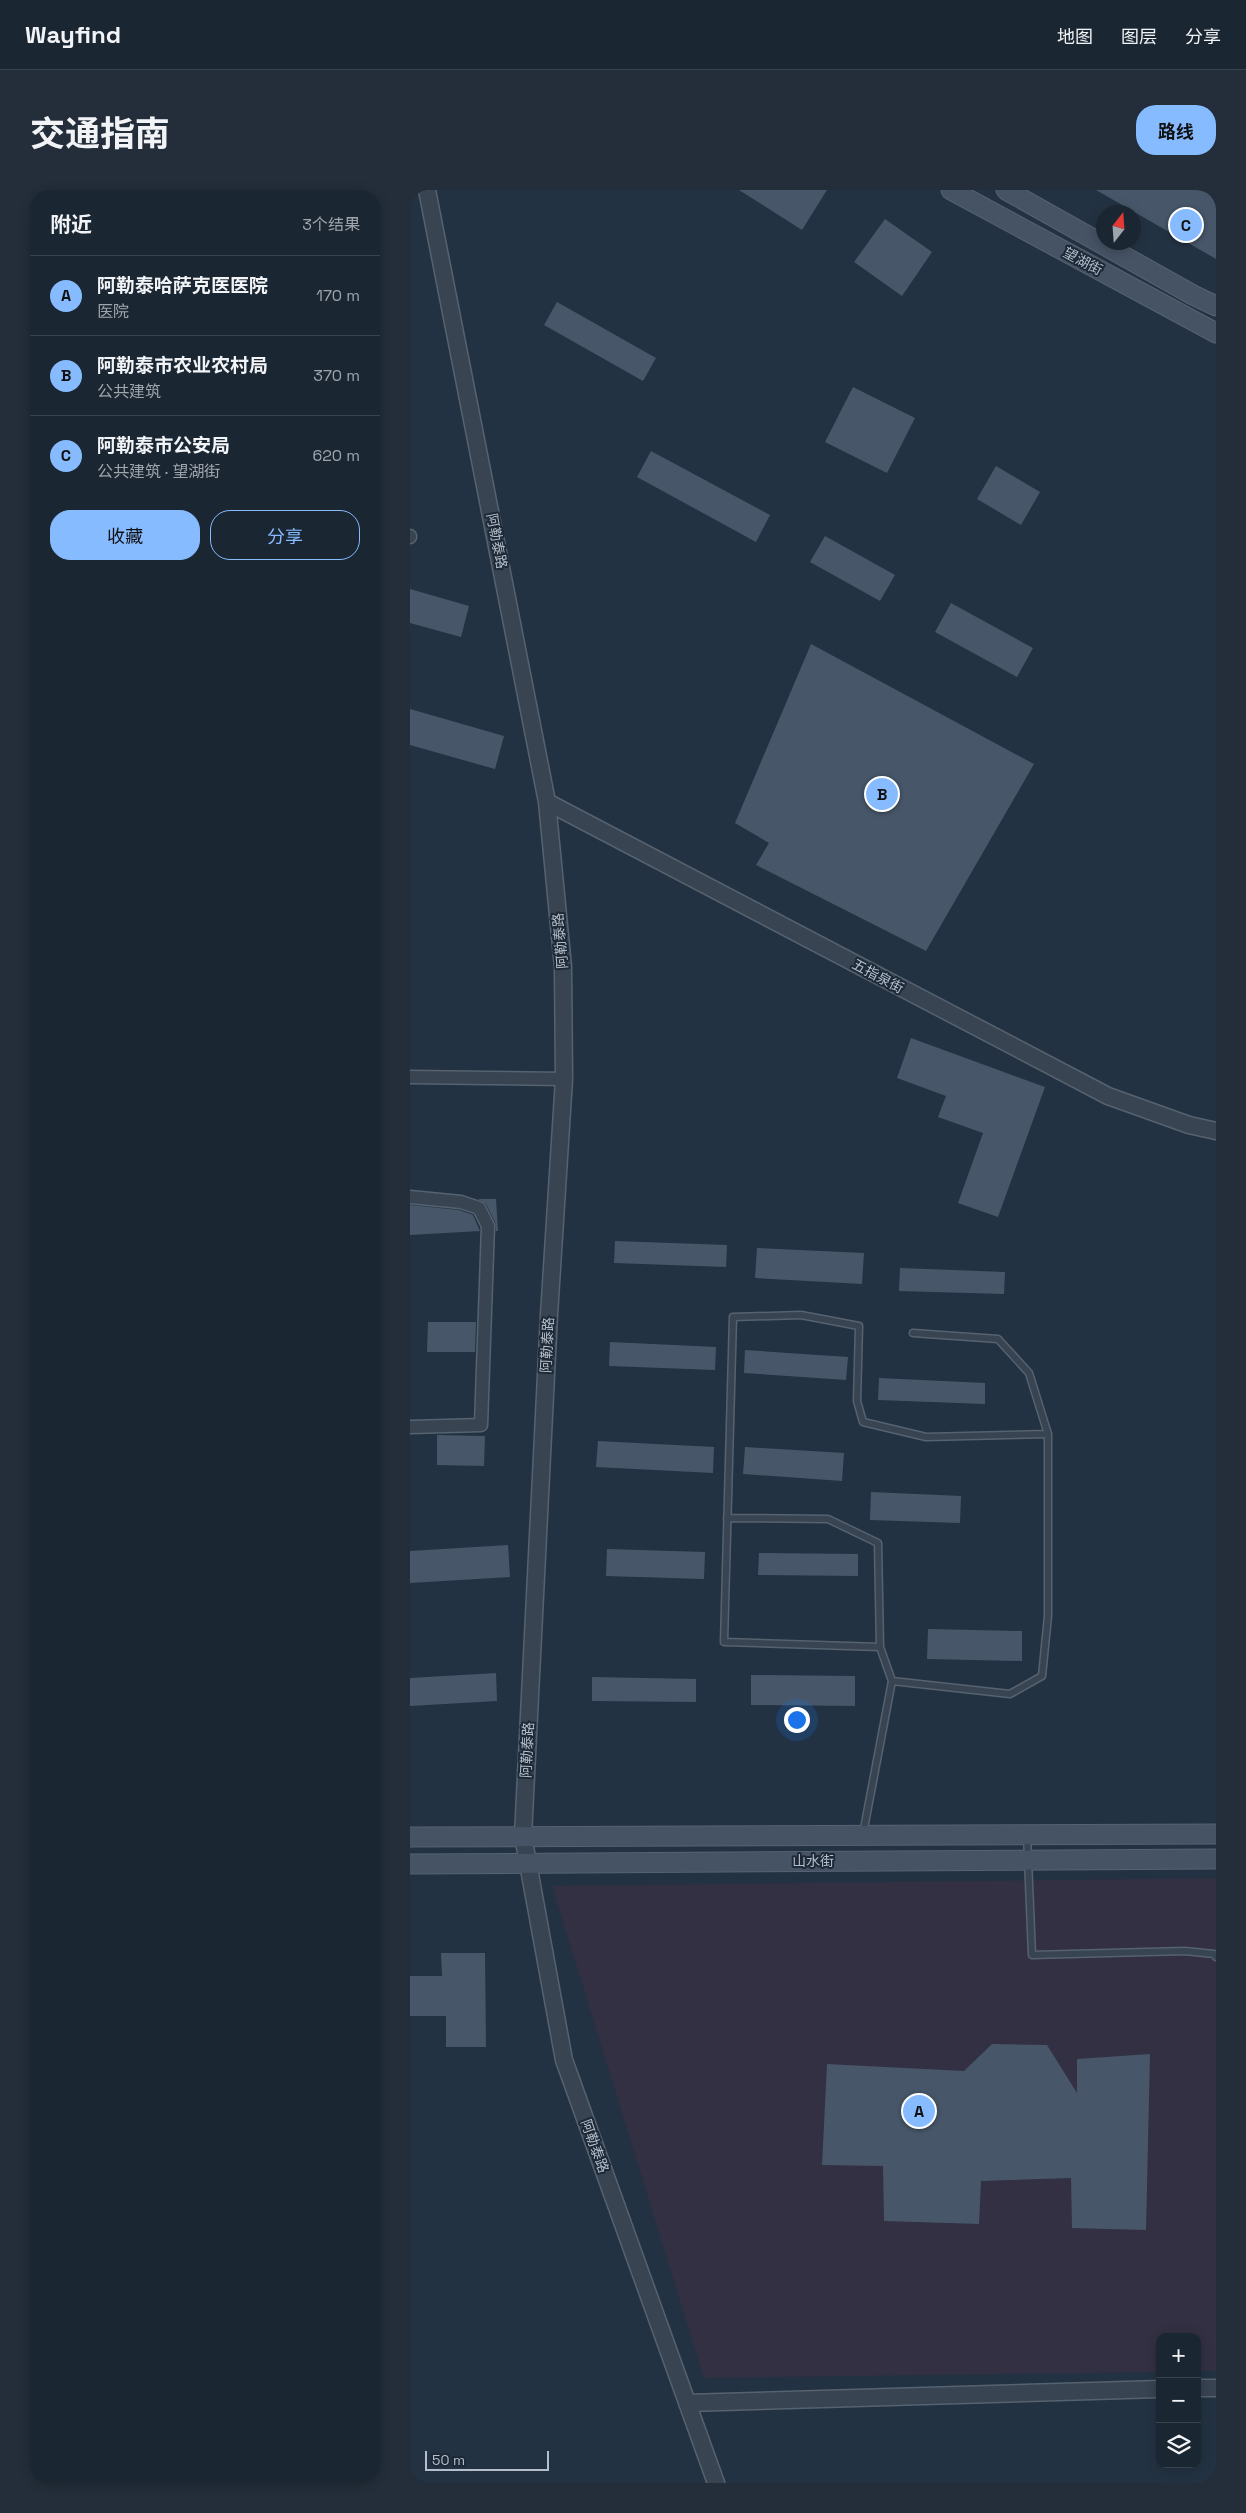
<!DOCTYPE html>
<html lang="zh">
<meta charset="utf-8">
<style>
body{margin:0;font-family:"Space Grotesk","Noto Sans SC",sans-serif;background:#232e3a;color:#f1f3f6}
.controls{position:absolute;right:15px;bottom:15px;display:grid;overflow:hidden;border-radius:10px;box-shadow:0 2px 12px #0003}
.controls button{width:45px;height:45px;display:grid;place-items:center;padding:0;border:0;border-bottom:1px solid #38434d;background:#1a2632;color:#f1f3f6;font:25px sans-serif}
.compass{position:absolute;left:686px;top:15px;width:45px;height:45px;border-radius:50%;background:#1a2632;box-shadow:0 2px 12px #0003;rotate:17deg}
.scale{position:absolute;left:15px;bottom:12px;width:124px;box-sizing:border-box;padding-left:5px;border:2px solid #b5bfcc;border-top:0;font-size:14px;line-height:18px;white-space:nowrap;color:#b5bfcc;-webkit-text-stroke:4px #1d2937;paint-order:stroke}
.you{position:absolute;left:386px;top:1529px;width:18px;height:18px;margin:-12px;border:4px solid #fff;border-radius:50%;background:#1a73e8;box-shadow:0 0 0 8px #1a73e833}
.badge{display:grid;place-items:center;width:32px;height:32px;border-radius:50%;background:#87bbff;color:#111;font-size:16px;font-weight:700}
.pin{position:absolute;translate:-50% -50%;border:2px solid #fff;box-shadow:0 1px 5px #0006}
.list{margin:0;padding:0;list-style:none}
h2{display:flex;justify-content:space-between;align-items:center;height:65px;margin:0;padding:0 20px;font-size:21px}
h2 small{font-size:16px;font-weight:400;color:#9fa5ac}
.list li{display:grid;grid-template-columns:32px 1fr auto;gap:15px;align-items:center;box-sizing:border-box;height:80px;padding:0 20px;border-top:1px solid #38434d}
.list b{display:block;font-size:19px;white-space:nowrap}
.list p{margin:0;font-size:16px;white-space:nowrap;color:#9fa5ac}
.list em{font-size:16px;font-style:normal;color:#9fa5ac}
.actions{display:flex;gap:10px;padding:15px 20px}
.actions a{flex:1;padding:11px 0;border:1px solid #87bbff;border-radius:20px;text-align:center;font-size:18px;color:#87bbff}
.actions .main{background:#87bbff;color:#111}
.icon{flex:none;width:28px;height:28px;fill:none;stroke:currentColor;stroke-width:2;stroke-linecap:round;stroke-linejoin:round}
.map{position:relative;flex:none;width:806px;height:2293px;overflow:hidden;border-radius:20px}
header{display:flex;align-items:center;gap:30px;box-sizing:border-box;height:70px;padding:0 25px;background:#1a2632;border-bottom:1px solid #38434d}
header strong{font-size:24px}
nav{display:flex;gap:28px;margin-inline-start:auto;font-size:18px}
.intro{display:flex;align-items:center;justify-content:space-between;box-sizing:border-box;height:120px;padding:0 30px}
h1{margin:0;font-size:35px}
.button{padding:12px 22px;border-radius:20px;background:#87bbff;color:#111;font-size:18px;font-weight:700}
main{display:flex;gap:30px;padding:0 30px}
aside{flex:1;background:#1a2632;border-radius:20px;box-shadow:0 2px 12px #0003}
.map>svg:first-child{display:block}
</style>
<header>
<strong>Wayfind</strong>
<nav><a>地图</a><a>图层</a><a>分享</a></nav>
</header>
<div class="intro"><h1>交通指南</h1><a class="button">路线</a></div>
<main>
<aside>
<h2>附近<small>3个结果</small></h2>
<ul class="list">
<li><span class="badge">A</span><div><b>阿勒泰哈萨克医医院</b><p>医院</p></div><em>170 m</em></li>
<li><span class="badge">B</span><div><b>阿勒泰市农业农村局</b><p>公共建筑</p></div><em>370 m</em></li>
<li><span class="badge">C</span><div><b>阿勒泰市公安局</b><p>公共建筑 · 望湖街</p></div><em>620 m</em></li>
</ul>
<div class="actions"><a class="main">收藏</a><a>分享</a></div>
</aside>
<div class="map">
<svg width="806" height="2293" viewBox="0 0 806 2293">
<rect width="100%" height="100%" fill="#233242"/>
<!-- medical -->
<path fill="#323042" d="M806,1688V2181H787V2147H750V2182L294,2188L142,1696Z"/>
<!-- building -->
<path fill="#475769" d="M329,0H417L392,40Z
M686,0H806V69Z
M475,29L522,62L492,106L444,72Z
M147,112L246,168L233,191L134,135Z
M443,197L505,228L477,283L415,252Z
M241,261L360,325L346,352L227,287Z
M586,276L630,302L611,335L567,309Z
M415,346L485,385L470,411L400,372Z
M0,399L59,416L51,447L0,433Z
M541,413L623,458L607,487L525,442Z
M401,454L624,574L516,761L346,675L359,653L325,633Z
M0,519L94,546L85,579L0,555Z
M501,848L635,897L588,1027L548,1013L573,943L528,927L536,906L487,888Z
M68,1009H86L88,1041H86L85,1032L76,1014Z
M0,1015L49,1020L63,1025L70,1041L0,1045Z
M205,1051L317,1055L316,1077L204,1073Z
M347,1058L454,1063L452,1094L345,1088Z
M490,1078L595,1082L594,1104L489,1101Z
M18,1132H66L65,1162H17Z
M200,1152L306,1157L305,1180L199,1176Z
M335,1160L438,1167L436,1190L334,1183Z
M469,1188L575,1193V1214L468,1210Z
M27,1245L75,1246L74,1276L27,1275Z
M188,1251L304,1257L303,1283L186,1277Z
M335,1257L434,1263L432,1291L333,1284Z
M461,1302L551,1306L550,1333L460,1330Z
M98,1355L100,1387L0,1393V1361Z
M197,1359L295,1362L294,1389L196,1386Z
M349,1363L448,1364V1386L348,1385Z
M518,1439L612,1441V1471L517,1469Z
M86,1483L87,1511L0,1516V1488Z
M341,1485L445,1486V1516L341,1515Z
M182,1487L286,1489V1512L182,1511Z
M31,1763H75L76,1857H36V1826H0V1786H32Z
M582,1854L637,1855L667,1903V1869L740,1864L736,2040L662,2038L661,1988L571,1991L569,2034L474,2031L473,1976L412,1975L417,1874L554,1881Z"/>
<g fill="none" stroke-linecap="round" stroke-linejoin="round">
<!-- service casing -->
<g stroke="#56626f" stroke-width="9">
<path id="service" d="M317,1328L418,1329L468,1353L470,1457
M482,1491L600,1504L632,1486L638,1426V1244L619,1183L588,1149L503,1143
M453,1644L482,1491L470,1457L314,1452L323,1127L391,1125L449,1136L447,1211L453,1232L516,1247L638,1244
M617,1645L622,1765L775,1761L804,1764L806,1767"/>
</g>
<!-- minor casing -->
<g stroke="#56626f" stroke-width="15">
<path id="minor" d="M0,346V347
M0,887L154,889
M0,1007L51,1012L69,1018L78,1036L71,1235L0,1237"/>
</g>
<!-- tertiary casing -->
<g stroke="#56626f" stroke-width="19">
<path id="tertiary" d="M17,0L137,612L153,777L154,889L139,1125L113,1646L154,1870L306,2293
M137,612L698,906L779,935L806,941
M787,2198H806
M277,2213L750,2199"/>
</g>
<!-- secondary casing -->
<g stroke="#56626f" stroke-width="21">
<path id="secondary" d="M541,0L806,143
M596,0L783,105L806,116
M0,1647L806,1644
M0,1674L806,1669"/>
</g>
<!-- service -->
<use href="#service" stroke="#384452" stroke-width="6"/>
<!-- minor -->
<use href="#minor" stroke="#384452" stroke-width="12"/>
<!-- tertiary -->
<use href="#tertiary" stroke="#384452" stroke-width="16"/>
<!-- secondary -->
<use href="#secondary" stroke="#465365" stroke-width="19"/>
</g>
<g text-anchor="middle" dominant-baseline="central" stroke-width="4" stroke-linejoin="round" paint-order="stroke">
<!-- street labels -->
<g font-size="14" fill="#b5bfcc" stroke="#1d2937">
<text transform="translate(673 71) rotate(28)">望湖街</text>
<text transform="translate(87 351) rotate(79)">阿勒泰路</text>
<text transform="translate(150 751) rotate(-95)">阿勒泰路</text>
<text transform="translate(468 786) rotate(28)">五指泉街</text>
<text transform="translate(137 1155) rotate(-87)">阿勒泰路</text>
<text transform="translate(117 1560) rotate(-87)">阿勒泰路</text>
<text x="403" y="1671">山水街</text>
<text transform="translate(185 1956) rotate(70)">阿勒泰路</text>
</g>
</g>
</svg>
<div class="controls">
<button>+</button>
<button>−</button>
<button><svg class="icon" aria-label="layers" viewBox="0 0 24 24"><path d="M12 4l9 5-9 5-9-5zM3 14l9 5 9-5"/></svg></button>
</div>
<svg class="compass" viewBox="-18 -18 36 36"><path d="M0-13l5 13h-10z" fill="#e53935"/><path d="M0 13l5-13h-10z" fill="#9fa5ac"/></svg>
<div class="scale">50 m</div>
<div class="you"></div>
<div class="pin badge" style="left:509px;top:1921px">A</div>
<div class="pin badge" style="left:472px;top:604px">B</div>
<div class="pin badge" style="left:776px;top:35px">C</div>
</div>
</main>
